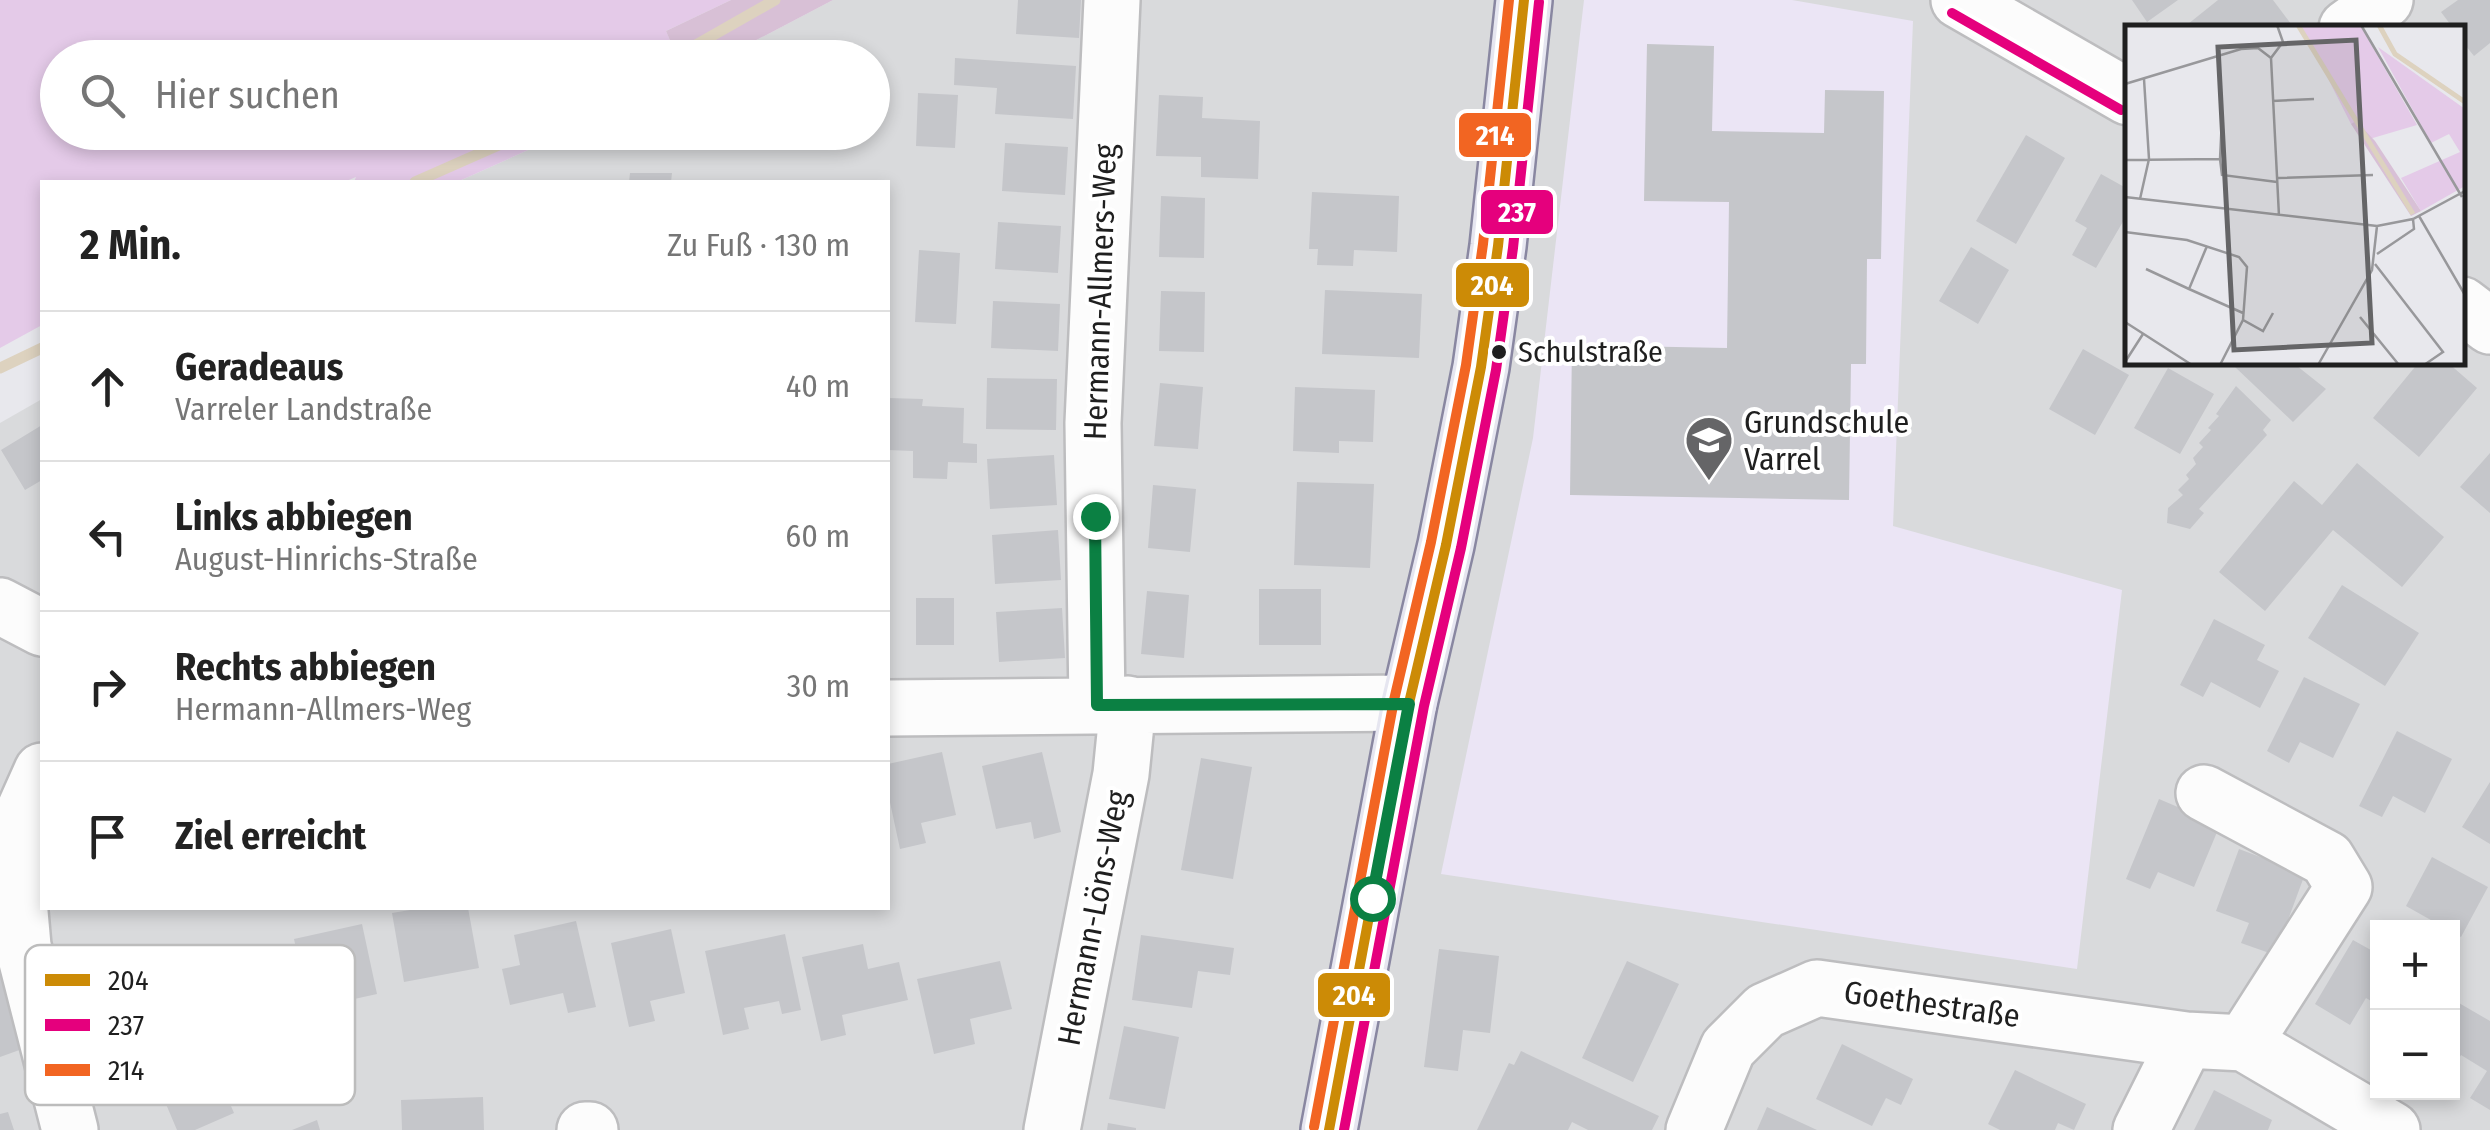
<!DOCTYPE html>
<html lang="de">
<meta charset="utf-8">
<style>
body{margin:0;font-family:"Fira Sans Condensed",sans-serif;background:#f2f2f2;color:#222}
.controls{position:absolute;right:30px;bottom:30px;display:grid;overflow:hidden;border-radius:0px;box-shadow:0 5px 15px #0003}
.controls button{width:90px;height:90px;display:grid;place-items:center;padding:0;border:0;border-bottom:2px solid #e0e0e0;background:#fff;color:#222;font:50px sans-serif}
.stop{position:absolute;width:30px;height:30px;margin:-22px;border:8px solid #0b8043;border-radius:50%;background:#fff}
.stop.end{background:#0b8043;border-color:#fff;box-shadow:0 2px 10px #0008}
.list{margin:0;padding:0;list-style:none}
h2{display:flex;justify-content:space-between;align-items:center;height:130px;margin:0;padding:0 40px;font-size:42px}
h2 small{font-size:32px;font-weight:400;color:#767676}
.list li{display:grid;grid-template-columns:65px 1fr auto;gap:30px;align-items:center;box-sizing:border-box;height:150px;padding:0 40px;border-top:2px solid #e0e0e0}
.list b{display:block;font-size:38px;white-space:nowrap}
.list p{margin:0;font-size:32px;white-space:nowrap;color:#767676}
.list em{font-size:32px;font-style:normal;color:#767676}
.icon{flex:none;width:55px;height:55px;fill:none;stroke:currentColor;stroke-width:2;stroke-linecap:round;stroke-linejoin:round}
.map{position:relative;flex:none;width:2490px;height:1130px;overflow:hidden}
.search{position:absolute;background:#fff;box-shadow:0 5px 15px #0003;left:40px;top:40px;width:850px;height:110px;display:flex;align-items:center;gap:25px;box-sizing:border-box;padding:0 35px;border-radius:55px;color:#767676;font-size:38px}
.panel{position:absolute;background:#fff;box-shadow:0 5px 15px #0003;left:40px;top:180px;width:850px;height:730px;border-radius:0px}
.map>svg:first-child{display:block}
</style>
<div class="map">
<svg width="2490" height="1130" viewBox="0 0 2490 1130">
<rect width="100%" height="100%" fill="#e8e8ed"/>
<!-- residential -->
<path fill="#d9dadc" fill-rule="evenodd" d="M833,0H2490V1130H0V423L42,399V908H888V182H457L566,133L872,132V58L724,57ZM2128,28H2462V362H2128ZM2378,928H2452V1092H2378Z"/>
<!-- education -->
<path fill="#ebe5f5" d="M1584,0H1792L1913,21L1893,526L2122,590L2077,969L1441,874L1533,438Z"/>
<!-- grass -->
<path fill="#e4cae8" d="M0,0H731L666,31L677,57L58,58V132L566,133L457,182H354L356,177L344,182H42V325L0,348Z"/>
<!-- forest -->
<path fill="#d8c0d6" d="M731,0H833L724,57H677L666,31Z"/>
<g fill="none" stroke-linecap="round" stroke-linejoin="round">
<!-- stream -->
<path stroke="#ddd2bf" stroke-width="11" d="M673,58L775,0
M415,182L528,132
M0,368L42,348"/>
</g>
<!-- building -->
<path fill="#c5c6ca" d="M1018,0H1081L1079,38L1016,34Z
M2132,0H2178L2147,22Z
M2218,0H2273L2294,28H2190L2188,24Z
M2458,0H2490V43L2474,56L2462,41V28H2453L2441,12Z
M1647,44L1714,46L1712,131L1824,133L1825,90L1884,91L1881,259H1867L1866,364H1851L1849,500L1570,495L1572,345L1727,348L1729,202L1644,201Z
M955,58L1076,66L1073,119L995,114L997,88L954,85Z
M918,93L958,95L955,148L916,146Z
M1159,95L1203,97L1202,118L1260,121L1258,179L1201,177V157L1156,156Z
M2026,135L2065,158L2016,244L1976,221Z
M1005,143L1068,147L1065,195L1002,191Z
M630,173H672L671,182H629Z
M2101,174L2128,189V213L2096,268L2072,255L2087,228L2075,221Z
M1312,192L1399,196L1397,252L1354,250L1353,266L1317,265L1318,249H1309Z
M1161,196L1205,198L1204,258L1159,257Z
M998,222L1061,226L1058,273L995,269Z
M1971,247L2009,270L1978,324L1939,301Z
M919,250L960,253L956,324L915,322Z
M1325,290L1422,294L1419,358L1322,354Z
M1161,291L1205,292L1204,352L1159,351Z
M993,301L1060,304L1058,351L991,348Z
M2083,349L2129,375L2095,435L2049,409Z
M2238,362H2299L2297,366L2326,389L2293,422L2235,367Z
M2419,362H2447L2477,388L2419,457L2373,418Z
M2168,368L2214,394L2180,454L2134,428Z
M987,378L1057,379L1056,430L986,429Z
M1160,383L1203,387L1198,449L1154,446Z
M2236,386L2271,420L2263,430L2267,435L2199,509L2204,513L2190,529L2167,523L2168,508L2183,495L2178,490L2189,479L2186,475L2196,464L2193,458L2203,447L2199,443L2211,430L2208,428L2219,416L2216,414Z
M1295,387L1375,390L1373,442L1339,441V453L1293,451Z
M888,398L923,399L922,406L964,408L963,443L977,444V463L948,462L947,479L913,478V451L888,450Z
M42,425V480L25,490L1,450Z
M2490,453V513L2460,487Z
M1054,455L1057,505L990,509L987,459Z
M2357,463L2444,537L2402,587L2333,530L2265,611L2219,572L2294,481L2322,505Z
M1297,482L1374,484L1370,568L1294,565Z
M1153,485L1196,489L1190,552L1148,548Z
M1058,530L1061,580L995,584L992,535Z
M2342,585L2419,633L2385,686L2308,638Z
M1259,589H1321V645H1259Z
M1147,591L1189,595L1184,658L1141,654Z
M916,598H954V645H916Z
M1062,608L1065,658L999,662L996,612Z
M2214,619L2265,645L2257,660L2279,671L2260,708L2211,682L2203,697L2180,685Z
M2304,677L2360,704L2333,758L2300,742L2289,763L2267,751Z
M2397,731L2452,759L2425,813L2393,796L2382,817L2359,806Z
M942,752L956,815L921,823L926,843L900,849L888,793V764Z
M1042,752L1061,832L1034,839L1031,822L996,829L982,766Z
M1201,758L1252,767L1233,879L1181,870Z
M2490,782V844L2462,827Z
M2159,799L2220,825L2194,887L2158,872L2150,889L2126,879Z
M2239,849L2305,874L2275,955L2241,943L2249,923L2216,911Z
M2432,857L2488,887L2461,937L2452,932V928H2445L2406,906Z
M422,908H468L479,968L404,982L392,913Z
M576,921L596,1007L568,1013L563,993L510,1005L502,969L520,965L514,935Z
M362,924L377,994L309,1009L294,939Z
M671,929L685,993L650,1001L655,1021L629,1027L611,943Z
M785,934L801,1010L782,1014L779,1001L744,1008L749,1029L723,1035L705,951Z
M1141,935L1234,948L1230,975L1198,971L1192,1008L1132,1000Z
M2353,940L2378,954V1005L2366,998L2350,1025L2315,1004Z
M863,944L868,969L899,962L908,1000L842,1015L846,1035L821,1041L802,957Z
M1439,949L1499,956L1490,1033L1463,1030L1458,1071L1424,1067Z
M1000,961L1012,1009L970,1019L975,1044L934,1054L917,979Z
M1627,961L1679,984L1633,1082L1582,1058Z
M0,976L25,1048L0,1057Z
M2452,999L2490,1021V1110L2470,1098L2487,1071L2461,1055L2452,1070Z
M1124,1026L1179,1037L1165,1109L1109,1099Z
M200,1034L234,1113L195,1130H177L146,1057Z
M1842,1044L1913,1079L1901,1105L1886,1098L1872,1126L1816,1099Z
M1521,1051L1659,1116L1652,1130H1588L1572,1122L1568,1130H1477L1509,1063L1514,1065Z
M2015,1070L2086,1104L2074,1130L2058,1123L2055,1130H2000L1988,1124Z
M2214,1090L2272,1120L2268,1130H2194Z
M483,1097L484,1130H402L401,1100Z
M1767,1107L1817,1130H1757Z
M8,1112L14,1130H0V1114Z
M317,1120L320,1130H292Z
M1108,1123L1136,1128V1130H1107Z"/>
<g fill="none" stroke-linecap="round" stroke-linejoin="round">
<!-- minor casing -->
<g stroke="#bdbdbf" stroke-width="60">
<path id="minor" d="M1959,0L2128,97
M2347,28L2385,0
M2462,305L2490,326
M0,606L42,628
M1097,705L1093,423L1112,0
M888,708L1409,703
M42,771L25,809L17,878L23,946L70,1130
M2204,793L2327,859L2344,887L2244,1043L2392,1130
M585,1130H590
M1052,1130L1121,774L1128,704
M1694,1130L1728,1048L1765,1011L1817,988L2186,1040L2244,1043
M2141,1130L2186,1040"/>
</g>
<!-- major casing -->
<g stroke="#8987a1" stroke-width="60">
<path id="major" d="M1329,1130L1409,703L1446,545L1481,367L1498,246L1524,0"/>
</g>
<!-- minor -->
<use href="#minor" stroke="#fcfcfc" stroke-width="55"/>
<!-- major -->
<use href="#major" stroke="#e6e6f0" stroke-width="55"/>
<!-- bus-1 casing -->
<g stroke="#fff" stroke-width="18">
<path id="bus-1" d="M1329,1130L1409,703L1446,545L1481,367L1498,246L1524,0"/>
</g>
<!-- bus-2 casing -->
<g stroke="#fff" stroke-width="18">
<path id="bus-2" d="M1952,13L2121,110
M1344,1130L1424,706L1461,548L1496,370L1513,248L1539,2"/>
</g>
<!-- bus-3 casing -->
<g stroke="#fff" stroke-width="18">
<path id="bus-3" d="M1314,1127L1394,700L1431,542L1466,365L1483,244L1509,0"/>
</g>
<!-- bus-1 -->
<use href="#bus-1" stroke="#cc8b06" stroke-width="10"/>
<!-- bus-2 -->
<use href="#bus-2" stroke="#e5007d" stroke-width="10"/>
<!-- bus-3 -->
<use href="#bus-3" stroke="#f26522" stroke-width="10"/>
</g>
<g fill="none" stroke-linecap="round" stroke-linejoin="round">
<!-- route -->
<path stroke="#0b8043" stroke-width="12" d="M1095,516L1097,705L1409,704L1372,898"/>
</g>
<!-- icons -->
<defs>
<g id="school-pin" transform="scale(2.5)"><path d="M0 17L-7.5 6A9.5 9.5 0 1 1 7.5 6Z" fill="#656567" stroke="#fff"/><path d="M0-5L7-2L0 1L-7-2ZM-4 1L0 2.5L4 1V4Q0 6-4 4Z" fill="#fff"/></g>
</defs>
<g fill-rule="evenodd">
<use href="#school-pin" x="1709" y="440"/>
</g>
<!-- markers -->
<circle fill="#1f1f1f" stroke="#fff" stroke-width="4" cx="1499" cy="352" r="9"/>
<g text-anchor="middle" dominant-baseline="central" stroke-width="8" stroke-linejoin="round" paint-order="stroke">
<!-- bus labels -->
<g font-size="30" fill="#1f1f1f" stroke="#fff" text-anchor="start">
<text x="1518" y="352">Schulstraße</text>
</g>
<!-- street labels -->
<g font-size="32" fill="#1f1f1f" stroke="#fff">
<text transform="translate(1100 292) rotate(-88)">Hermann-Allmers-Weg</text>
<text transform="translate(1093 918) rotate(-79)">Hermann-Löns-Weg</text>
<text transform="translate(1932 1004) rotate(8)">Goethestraße</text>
</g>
<!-- poi labels -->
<g font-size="32" fill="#1f1f1f" stroke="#fff" text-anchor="start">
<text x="1744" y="422">Grundschule<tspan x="1744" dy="37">Varrel</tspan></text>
</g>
</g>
<!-- overview -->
<g transform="translate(2125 25)">
<rect width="340" height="340" fill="#e8e8ed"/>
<path d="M176,0H235L292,100L241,115L232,97L226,99ZM253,22L340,84V161L296,186L276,153L335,127L324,109L306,118Z" fill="#e4cae8"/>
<path d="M231,96L250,116L296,186L286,191L226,99Z" fill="#d8c0d6"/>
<path fill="none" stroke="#ddd2bf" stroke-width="5" d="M173,0L288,189M254,0L270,29L340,77"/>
<path fill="none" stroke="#98989b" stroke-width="2.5" d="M152,0L158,17L146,33L154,191M236,0L337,172M0,59L116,24L133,23L146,33M147,76L189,74M95,134L97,93M0,135L95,134L97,150L152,157M152,153L248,150M0,172L252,201L288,194L340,166M15,174L24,134L19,54M294,191L340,270M0,207L62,215L114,232L122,242L118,295M82,221L64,264L118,288M252,229L289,204L288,194M250,239L318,327L299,340M21,244L64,264M235,292L274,340M0,297L67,340M0,337L18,309M95,340L118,295L138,306L148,288M193,340L247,245L252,201"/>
<path fill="#656567" fill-opacity="0.15" stroke="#656567" stroke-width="5" d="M231,15L247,318L109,325L93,22Z"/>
<rect width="340" height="340" fill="none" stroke="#1f1f1f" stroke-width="5"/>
</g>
<!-- legend -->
<rect x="25" y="945" width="330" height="160" rx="15" fill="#fff" stroke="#bcbcbc" stroke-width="2.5"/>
<rect x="45" y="974" width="45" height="12" fill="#cc8b06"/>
<rect x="45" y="1019" width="45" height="12" fill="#e5007d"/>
<rect x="45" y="1064" width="45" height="12" fill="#f26522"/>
<g font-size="28" fill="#1f1f1f">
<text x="108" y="990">204</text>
<text x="108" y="1035">237</text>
<text x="108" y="1080">214</text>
</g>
<g stroke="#fff" stroke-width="4">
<rect x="1457" y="111" width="76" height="48" rx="10" fill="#f26522"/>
<rect x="1479" y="188" width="76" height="48" rx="10" fill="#e5007d"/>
<rect x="1454" y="261" width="77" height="48" rx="10" fill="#cc8b06"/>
<rect x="1316" y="971" width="76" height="48" rx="10" fill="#cc8b06"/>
</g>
<g font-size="28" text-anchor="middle" font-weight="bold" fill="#fff">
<text x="1495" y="145">214</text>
<text x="1517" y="222">237</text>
<text x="1492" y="295">204</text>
<text x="1354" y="1005">204</text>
</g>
</svg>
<div class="controls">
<button>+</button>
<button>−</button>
</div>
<div class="stop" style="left:1372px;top:898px"></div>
<div class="stop end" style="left:1095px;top:516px"></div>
<div class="search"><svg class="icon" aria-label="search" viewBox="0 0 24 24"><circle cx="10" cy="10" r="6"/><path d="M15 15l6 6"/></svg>Hier suchen</div>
<section class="panel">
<h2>2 Min.<small>Zu Fuß · 130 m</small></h2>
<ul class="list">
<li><svg class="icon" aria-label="ahead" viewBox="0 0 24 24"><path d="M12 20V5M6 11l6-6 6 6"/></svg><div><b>Geradeaus</b><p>Varreler Landstraße</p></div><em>40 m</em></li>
<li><svg class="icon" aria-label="left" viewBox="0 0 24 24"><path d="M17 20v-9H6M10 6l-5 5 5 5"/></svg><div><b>Links abbiegen</b><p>August-Hinrichs-Straße</p></div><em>60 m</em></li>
<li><svg class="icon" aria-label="right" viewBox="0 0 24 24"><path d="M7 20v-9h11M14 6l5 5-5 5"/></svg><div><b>Rechts abbiegen</b><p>Hermann-Allmers-Weg</p></div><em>30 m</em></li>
<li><svg class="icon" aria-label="arrive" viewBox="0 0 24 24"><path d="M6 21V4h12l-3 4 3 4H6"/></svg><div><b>Ziel erreicht</b></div></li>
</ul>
</section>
</div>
